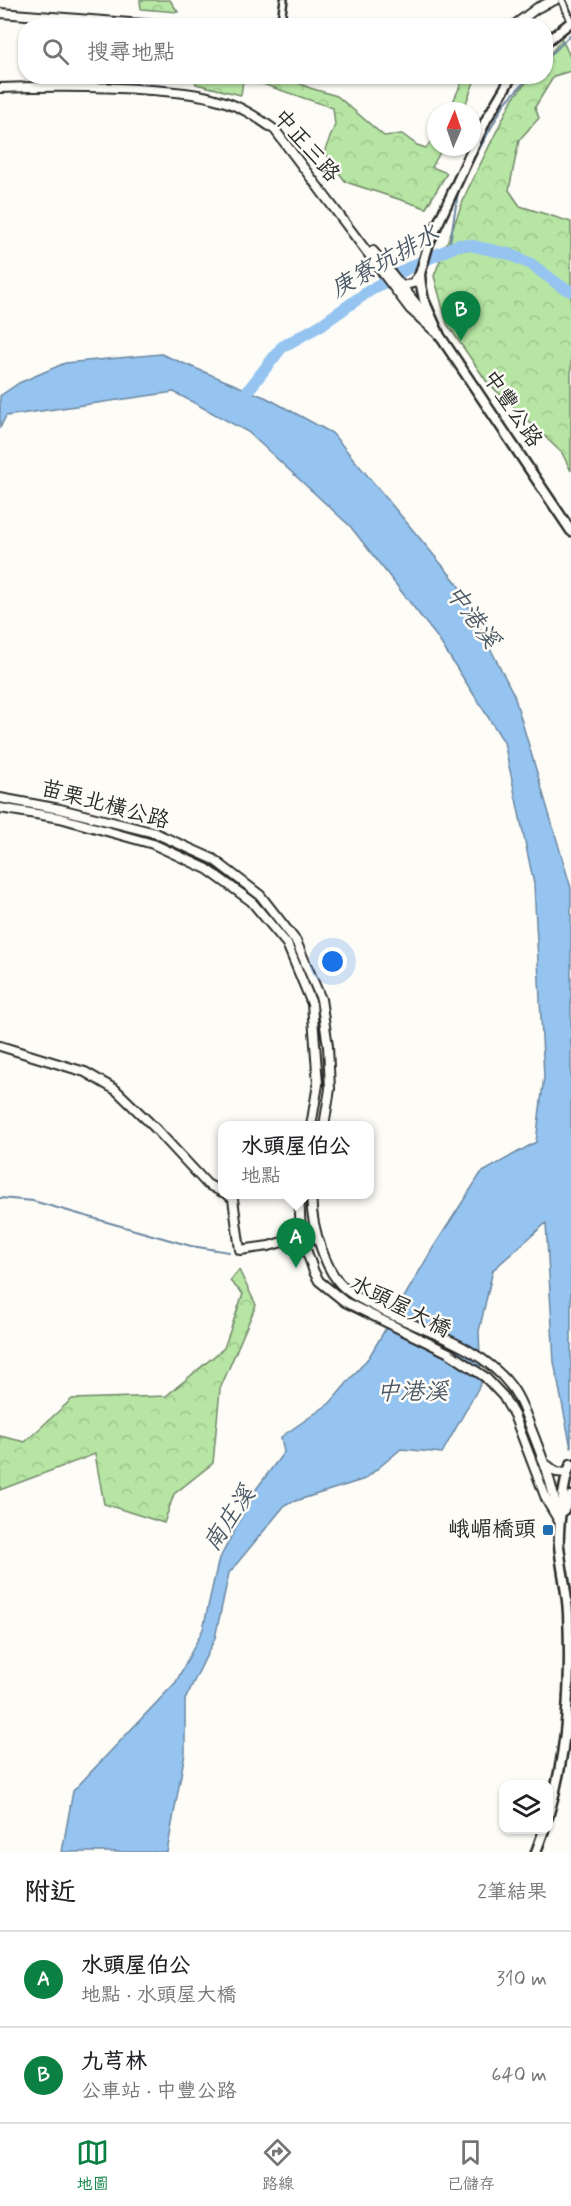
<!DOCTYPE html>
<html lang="zh-TW">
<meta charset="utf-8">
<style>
body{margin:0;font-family:Mynerve,"LXGW WenKai TC",sans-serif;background:#f2f2f2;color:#202124}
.controls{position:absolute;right:18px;bottom:18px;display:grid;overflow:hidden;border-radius:12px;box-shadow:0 2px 4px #0004}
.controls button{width:54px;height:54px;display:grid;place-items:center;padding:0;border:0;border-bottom:2px solid #e0e0e0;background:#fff;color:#202124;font:30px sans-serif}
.compass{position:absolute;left:427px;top:102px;width:54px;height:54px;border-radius:50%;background:#fff;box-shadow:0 2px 4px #0004;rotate:2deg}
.you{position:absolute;left:333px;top:962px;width:21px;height:21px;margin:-15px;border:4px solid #fff;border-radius:50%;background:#1a73e8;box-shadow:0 0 0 9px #1a73e833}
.badge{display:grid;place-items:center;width:39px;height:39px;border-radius:50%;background:#0b8043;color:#fff;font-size:20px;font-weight:700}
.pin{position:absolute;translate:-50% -50px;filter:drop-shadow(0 2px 3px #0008)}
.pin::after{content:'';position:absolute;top:32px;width:21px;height:18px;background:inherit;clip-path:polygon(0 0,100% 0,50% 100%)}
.popup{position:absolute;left:218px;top:1121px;width:156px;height:78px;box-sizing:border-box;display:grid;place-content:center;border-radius:12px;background:#fff;filter:drop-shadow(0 2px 4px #0005);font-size:20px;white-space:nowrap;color:#757577}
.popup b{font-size:22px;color:#202124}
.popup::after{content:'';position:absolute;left:50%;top:100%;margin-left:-12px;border:12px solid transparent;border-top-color:#fff}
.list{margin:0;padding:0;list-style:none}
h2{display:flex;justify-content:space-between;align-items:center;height:78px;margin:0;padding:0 24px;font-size:26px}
h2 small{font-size:20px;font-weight:400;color:#757577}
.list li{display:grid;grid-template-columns:39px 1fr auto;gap:18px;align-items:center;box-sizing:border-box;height:96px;padding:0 24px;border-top:2px solid #e0e0e0}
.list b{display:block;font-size:22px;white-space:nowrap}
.list p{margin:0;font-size:20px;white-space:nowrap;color:#757577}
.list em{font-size:20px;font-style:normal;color:#757577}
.icon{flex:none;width:33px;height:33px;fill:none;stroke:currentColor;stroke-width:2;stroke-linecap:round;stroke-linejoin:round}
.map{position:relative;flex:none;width:571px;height:1852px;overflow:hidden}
.search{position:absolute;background:#fff;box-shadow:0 2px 4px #0004;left:18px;right:18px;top:18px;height:66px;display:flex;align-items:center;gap:15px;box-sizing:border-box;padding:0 21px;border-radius:24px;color:#757577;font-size:22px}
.sheet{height:270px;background:#fff}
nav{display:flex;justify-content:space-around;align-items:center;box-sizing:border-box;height:84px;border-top:2px solid #e0e0e0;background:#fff;font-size:16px;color:#757577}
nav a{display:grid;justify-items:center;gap:3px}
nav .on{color:#0b8043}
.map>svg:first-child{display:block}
</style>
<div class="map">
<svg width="571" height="1852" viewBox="0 0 571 1852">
<defs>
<pattern id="forest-crowns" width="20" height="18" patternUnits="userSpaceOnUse" patternTransform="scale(1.5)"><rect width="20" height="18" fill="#b7e5a4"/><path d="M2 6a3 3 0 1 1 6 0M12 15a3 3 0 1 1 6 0" fill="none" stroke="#9ec58d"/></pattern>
</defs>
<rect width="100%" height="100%" fill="#fdfcf7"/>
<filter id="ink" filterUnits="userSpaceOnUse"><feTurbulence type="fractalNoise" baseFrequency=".0167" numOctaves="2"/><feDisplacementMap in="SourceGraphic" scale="12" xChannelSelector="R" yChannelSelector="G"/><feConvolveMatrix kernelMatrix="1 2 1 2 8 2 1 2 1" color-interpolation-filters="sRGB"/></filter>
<g filter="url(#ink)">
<!-- forest -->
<path fill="url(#forest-crowns)" stroke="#718868" stroke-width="1.5" d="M140,0H170L178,12L141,9Z
M562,39L571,59V71L554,76L535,107L539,118L519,140L509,190L520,206L571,222V471L562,453L487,382L447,324L434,276L467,191L513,98L531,77L546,76V59Z
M194,77H240L243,80L241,95L196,84Z
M251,77H284L310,88L337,96L384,136L402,134L417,145L426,148L436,135V147H443L432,167L447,173L426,208L346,182L330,161L325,150L335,125L333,108L248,79Z
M464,77H476L463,111H449Z
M239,1270L256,1305L220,1389L213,1463L174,1494L164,1523L104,1504L95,1454L0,1490V1436L25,1442L72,1399L166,1396L224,1348L243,1294L230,1281Z"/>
<!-- water -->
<path fill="#95c4f0" stroke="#6b87a1" stroke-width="1.5" d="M161,354L267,398L332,433L457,583L514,695L571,888V1448L554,1362L546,1223L493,1270L479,1331L481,1383L442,1453L401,1449L365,1479L286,1504L229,1573L215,1638L185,1700V1753L167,1852H62L73,1791L176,1682L203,1629L218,1562L254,1492L284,1452L281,1437L330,1403L369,1357L433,1248L481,1173L536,1142L544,1076L534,884L504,742L437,637L350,526L248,432L174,392L6,416L0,428V396L19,383L65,363Z"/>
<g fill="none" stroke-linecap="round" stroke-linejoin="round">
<!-- stream -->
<path stroke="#6b87a1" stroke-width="2" d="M546,60L571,34
M463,179L504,104L530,76
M449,249L459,186
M0,1198L33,1201L191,1246L229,1252"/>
<!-- river -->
<path stroke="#95c4f0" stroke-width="12" d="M243,397L282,347L321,325L369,291L408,268L458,245H469L509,254L531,264L562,287L571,291"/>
<!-- street casing -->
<g stroke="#2b2b2b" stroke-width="10">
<path id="street" d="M562,0L571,21
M280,26L284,0"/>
</g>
<!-- secondary casing -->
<g stroke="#2b2b2b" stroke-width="12">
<path id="secondary" d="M0,13L169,26
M513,26L537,8L555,0
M0,88C50,86 101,86 151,90C174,92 197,93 219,100C240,106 257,117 275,130L410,309L439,335
M373,251L432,323
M402,286L413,283L420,274
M0,798L60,809L155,833L213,859L260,895L296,941L321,999L328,1046L330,1089L324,1126
M0,808L60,818L153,844L207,869L251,901L287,944L312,1004L318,1084L311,1126
M0,1046L85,1072L116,1090L155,1128L207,1184L222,1192
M227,1194L233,1199L240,1250L269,1246L315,1232
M299,1194L301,1235L314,1272L319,1281L345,1302L449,1353L485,1377L503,1396L514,1415L547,1501L559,1521
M312,1194C310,1213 315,1231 321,1248C325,1259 329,1270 337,1280C346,1292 360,1299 374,1306C418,1330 479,1344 510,1385C519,1396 525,1412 530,1426C542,1456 553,1485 558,1517
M547,1465L556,1472L567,1473"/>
</g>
<!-- primary casing -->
<g stroke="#2b2b2b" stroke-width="13">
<path id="primary" d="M546,42L571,22
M512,76L486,120L429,243L420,274L421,285L424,300L440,336L571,531
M564,1510L571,1496
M548,1817C568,1751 571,1682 568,1613C567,1590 561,1568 559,1545C558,1528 561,1512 563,1495C565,1484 566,1474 571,1464
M536,1852L544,1830"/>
</g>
<!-- street -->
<use href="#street" stroke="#fdfcf7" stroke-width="5"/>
<!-- secondary -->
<use href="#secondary" stroke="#fdfcf7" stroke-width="8"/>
<!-- primary -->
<use href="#primary" stroke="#fdfcf7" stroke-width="8"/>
</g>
</g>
<!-- markers -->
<rect fill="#1f6fb2" stroke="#fdfcf7" stroke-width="2" x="542" y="1524" width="12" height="12" rx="3"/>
<g text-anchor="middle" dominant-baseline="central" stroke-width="5" stroke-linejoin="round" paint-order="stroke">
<!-- street labels -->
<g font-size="22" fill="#2b2b2b" stroke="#fdfcf7">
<text transform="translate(306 146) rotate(49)">中正三路</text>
<text transform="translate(512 409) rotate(56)">中豐公路</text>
<text transform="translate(105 805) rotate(15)">苗栗北橫公路</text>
<text transform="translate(400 1307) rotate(27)">水頭屋大橋</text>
</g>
<!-- poi labels -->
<g font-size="22" fill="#2b2b2b" stroke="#fdfcf7" text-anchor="end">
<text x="536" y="1530">峨嵋橋頭</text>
</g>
<!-- water labels -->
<g font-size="24" font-style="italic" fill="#4b5966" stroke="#fdfcf7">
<text transform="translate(385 262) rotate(-30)">庚寮坑排水</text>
<text transform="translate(472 617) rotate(53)">中港溪</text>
<text x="412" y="1392">中港溪</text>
<text transform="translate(230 1519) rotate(-56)">南庄溪</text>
</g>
</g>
</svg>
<div class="controls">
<button><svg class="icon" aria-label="layers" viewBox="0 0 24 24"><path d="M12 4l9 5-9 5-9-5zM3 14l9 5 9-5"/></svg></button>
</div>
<svg class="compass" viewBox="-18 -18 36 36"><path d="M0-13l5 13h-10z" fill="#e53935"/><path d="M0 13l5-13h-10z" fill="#757577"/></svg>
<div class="you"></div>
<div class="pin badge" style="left:296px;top:1268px">A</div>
<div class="popup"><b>水頭屋伯公</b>地點</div>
<div class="pin badge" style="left:461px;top:341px">B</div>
<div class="search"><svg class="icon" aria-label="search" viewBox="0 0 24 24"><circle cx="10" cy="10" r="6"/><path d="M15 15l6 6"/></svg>搜尋地點</div>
</div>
<section class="sheet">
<h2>附近<small>2筆結果</small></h2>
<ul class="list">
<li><span class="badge">A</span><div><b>水頭屋伯公</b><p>地點 · 水頭屋大橋</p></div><em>310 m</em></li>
<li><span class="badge">B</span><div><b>九芎林</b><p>公車站 · 中豐公路</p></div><em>640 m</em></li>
</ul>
</section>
<nav>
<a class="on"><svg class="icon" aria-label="map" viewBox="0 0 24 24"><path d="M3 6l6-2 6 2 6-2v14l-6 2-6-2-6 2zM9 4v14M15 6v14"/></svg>地圖</a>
<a><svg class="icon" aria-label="directions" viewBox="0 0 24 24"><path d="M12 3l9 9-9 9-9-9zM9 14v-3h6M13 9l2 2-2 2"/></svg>路線</a>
<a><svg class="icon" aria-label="saved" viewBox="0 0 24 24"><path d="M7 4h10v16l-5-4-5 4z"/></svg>已儲存</a>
</nav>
